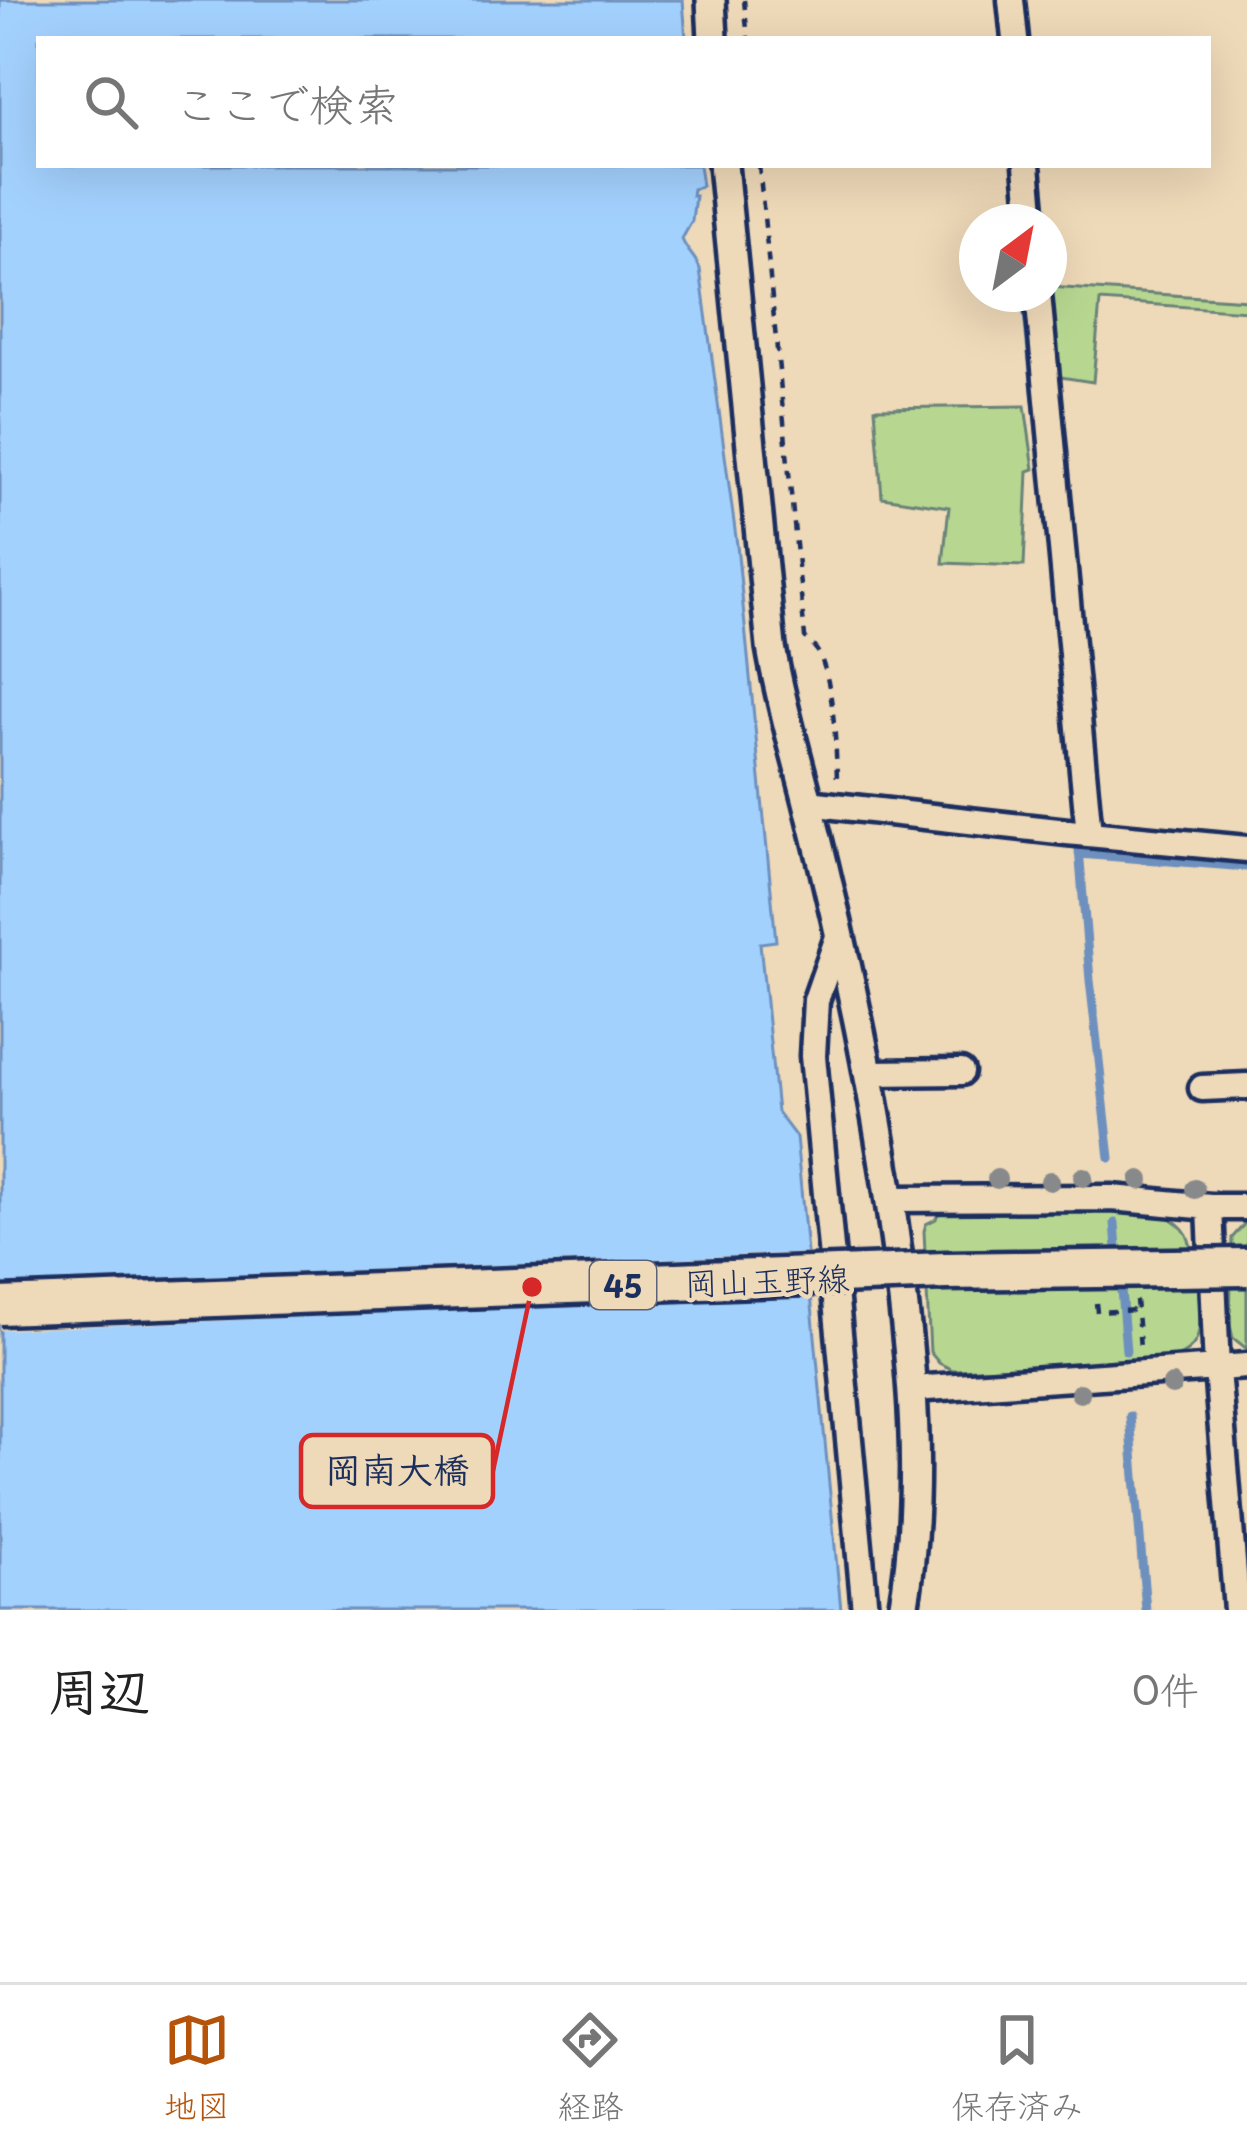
<!DOCTYPE html>
<html lang="ja">
<meta charset="utf-8">
<style>
body{margin:0;font-family:"Playpen Sans","Klee One",sans-serif;background:#f2f2f2;color:#222}
.compass{position:absolute;left:959px;top:204px;width:108px;height:108px;border-radius:50%;background:#fff;box-shadow:0 12px 48px #0002;rotate:32deg}
.list{margin:0;padding:0;list-style:none}
h2{display:flex;justify-content:space-between;align-items:center;height:156px;margin:0;padding:0 48px;font-size:51px}
h2 small{font-size:39px;font-weight:400;color:#767676}
.icon{flex:none;width:66px;height:66px;fill:none;stroke:currentColor;stroke-width:2;stroke-linecap:round;stroke-linejoin:round}
.map{position:relative;flex:none;width:1247px;height:1610px;overflow:hidden}
.search{position:absolute;background:#fff;box-shadow:0 12px 48px #0002;left:36px;right:36px;top:36px;height:132px;display:flex;align-items:center;gap:30px;box-sizing:border-box;padding:0 42px;border-radius:0px;color:#767676;font-size:45px}
.sheet{height:372px;background:#fff}
nav{display:flex;justify-content:space-around;align-items:center;box-sizing:border-box;height:168px;border-top:3px solid #e0e0e0;background:#fff;font-size:33px;color:#767676}
nav a{display:grid;justify-items:center;gap:6px}
nav .on{color:#b45309}
.map>svg:first-child{display:block}
</style>
<div class="map">
<svg width="1247" height="1610" viewBox="0 0 1247 1610">
<rect width="100%" height="100%" fill="#eed9b8"/>
<filter id="ink" filterUnits="userSpaceOnUse"><feTurbulence type="fractalNoise" baseFrequency=".00833" numOctaves="2"/><feDisplacementMap in="SourceGraphic" scale="24" xChannelSelector="R" yChannelSelector="G"/><feConvolveMatrix kernelMatrix="1 2 1 2 8 2 1 2 1" color-interpolation-filters="sRGB"/></filter>
<g filter="url(#ink)">
<!-- green -->
<path fill="#b7d791" stroke="#698378" stroke-width="3" d="M1049,287L1247,300V311L1100,301L1093,382L1054,376Z
M1025,406L1034,469L1028,471L1024,566L943,563L949,507L882,497L875,408Z
M1097,1209C1121,1210 1150,1206 1171,1219C1179,1224 1187,1232 1189,1240C1196,1260 1206,1326 1195,1342C1188,1354 1176,1357 1164,1361L953,1370L939,1363L930,1352L924,1231L926,1224L936,1219L938,1213Z
M1247,1221V1349L1233,1338L1230,1325L1232,1238Z"/>
<!-- water -->
<path fill="#a3d1fe" stroke="#6d90be" stroke-width="3" d="M0,0H683L686,39H39V165H699L702,186L693,189L692,196H695L692,221L682,239C686,251 696,257 700,269L737,545L776,941L760,943L777,1112L796,1137L841,1610H0Z"/>
<!-- pier -->
<path fill="#eed9b8" d="M813,1253L817,1295L0,1330V1284Z"/>
<g fill="none" stroke-linecap="round" stroke-linejoin="round">
<!-- stream -->
<path stroke="#6d90be" stroke-width="9" d="M1018,200L1020,222
M1025,294L1041,450
M1078,837L1090,980L1110,1158
M1079,854L1247,867
M1115,1223L1118,1260
M1120,1277L1126,1351
M1130,1416L1146,1610"/>
<!-- minor casing -->
<g stroke="#1b2f5e" stroke-width="33">
<path id="minor" d="M1011,0L1015,39
M1027,165L1032,222
M1038,294L1089,834
M808,803L1067,832L1247,849
M839,934L816,1000L813,1056L865,1610
M870,1073L961,1072
M1202,1088L1247,1086
M890,1199L1112,1198L1210,1207H1247
M1210,1207L1217,1370L1237,1610
M913,1389L1247,1366"/>
</g>
<!-- tertiary casing -->
<g stroke="#1b2f5e" stroke-width="36">
<path id="tertiary" d="M711,0L713,39
M723,165L771,647C780,701 796,753 809,806C845,949 875,1092 895,1237C912,1361 925,1486 903,1610"/>
</g>
<!-- path -->
<path stroke="#1b2f5e" stroke-width="4.5" stroke-dasharray="9 9" stroke-linecap="butt" d="M744,0L748,39
M759,165L805,637C806,638 818,651 818,652C834,682 836,747 837,780
M1136,1300L1140,1348
M1096,1303L1097,1312L1137,1310"/>
<!-- minor -->
<use href="#minor" stroke="#eed9b8" stroke-width="24"/>
<!-- tertiary -->
<use href="#tertiary" stroke="#eed9b8" stroke-width="27"/>
<!-- primary-bridge casing -->
<g stroke="#1b2f5e" stroke-width="45" stroke-linecap="butt">
<path id="primary-bridge" d="M0,1306L946,1271L1247,1267"/>
</g>
<!-- primary-bridge -->
<use href="#primary-bridge" stroke="#eed9b8" stroke-width="36"/>
</g>
<!-- trees -->
<g fill="#87898b">
<circle cx="1083" cy="1177" r="10"/>
<circle cx="997" cy="1179" r="10"/>
<circle cx="1140" cy="1180" r="10"/>
<circle cx="1050" cy="1181" r="10"/>
<circle cx="1195" cy="1189" r="10"/>
<circle cx="1172" cy="1385" r="10"/>
<circle cx="1080" cy="1393" r="10"/>
</g>
</g>
<g text-anchor="middle" dominant-baseline="central" stroke-width="9" stroke-linejoin="round" paint-order="stroke">
<!-- shield labels -->
<rect fill="#eed9b8" stroke="#5a6279" stroke-width="3" x="590" y="1261" width="66" height="48" rx="9"/>
<g font-size="30" font-weight="bold" fill="#1b2f5e">
<text x="623" y="1285">45</text>
</g>
<!-- street labels -->
<g font-size="33" fill="#1b2f5e" stroke="#eed9b8">
<text transform="translate(767 1279) rotate(-2)">岡山玉野線</text>
</g>
</g>
<!-- callouts -->
<path fill="none" stroke="#d62828" stroke-width="4.5" d="M532 1287L493 1471"/>
<circle fill="#d62828" stroke="#eed9b8" stroke-width="4.5" cx="532" cy="1287" r="12"/>
<rect fill="#eed9b8" stroke="#d62828" stroke-width="4.5" x="301" y="1435" width="192" height="72" rx="12"/>
<g font-size="36" text-anchor="middle" font-weight="bold" fill="#1b2f5e">
<text x="397" y="1483">岡南大橋</text>
</g>
</svg>
<svg class="compass" viewBox="-18 -18 36 36"><path d="M0-13l5 13h-10z" fill="#e53935"/><path d="M0 13l5-13h-10z" fill="#767676"/></svg>
<div class="search"><svg class="icon" aria-label="search" viewBox="0 0 24 24"><circle cx="10" cy="10" r="6"/><path d="M15 15l6 6"/></svg>ここで検索</div>
</div>
<section class="sheet">
<h2>周辺<small>0件</small></h2>
<ul class="list">
</ul>
</section>
<nav>
<a class="on"><svg class="icon" aria-label="map" viewBox="0 0 24 24"><path d="M3 6l6-2 6 2 6-2v14l-6 2-6-2-6 2zM9 4v14M15 6v14"/></svg>地図</a>
<a><svg class="icon" aria-label="directions" viewBox="0 0 24 24"><path d="M12 3l9 9-9 9-9-9zM9 14v-3h6M13 9l2 2-2 2"/></svg>経路</a>
<a><svg class="icon" aria-label="saved" viewBox="0 0 24 24"><path d="M7 4h10v16l-5-4-5 4z"/></svg>保存済み</a>
</nav>
